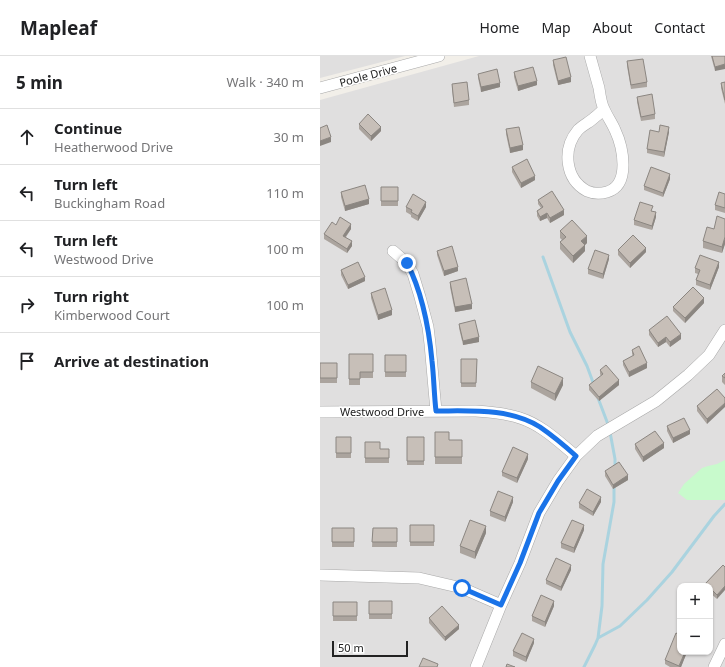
<!DOCTYPE html>
<meta charset="utf-8">
<style>
body{margin:0;font-family:"Noto Sans",sans-serif;background:#f6f6f6;color:#202124}
.controls{position:absolute;right:12px;bottom:12px;display:grid;overflow:hidden;border-radius:8px;box-shadow:0 1px 3px #0004}
.controls button{width:36px;height:36px;display:grid;place-items:center;padding:0;border:0;border-bottom:1px solid #e0e0e0;background:#fff;color:#202124;font:20px sans-serif}
.scale{position:absolute;left:12px;bottom:10px;width:76px;box-sizing:border-box;padding-left:4px;border:2px solid #222;border-top:0;font-size:11px;line-height:14px;white-space:nowrap;color:#222;-webkit-text-stroke:3px #fff;paint-order:stroke}
.stop{position:absolute;width:12px;height:12px;margin:-9px;border:3px solid #1a73e8;border-radius:50%;background:#fff}
.stop.end{background:#1a73e8;border-color:#fff;box-shadow:0 1px 4px #0008}
.list{margin:0;padding:0;list-style:none}
h2{display:flex;justify-content:space-between;align-items:center;height:52px;margin:0;padding:0 16px;font-size:17px}
h2 small{font-size:13px;font-weight:400;color:#757577}
.list li{display:grid;grid-template-columns:26px 1fr auto;gap:12px;align-items:center;box-sizing:border-box;height:56px;padding:0 16px;border-top:1px solid #e0e0e0}
.list b{display:block;font-size:15px;white-space:nowrap}
.list p{margin:0;font-size:13px;white-space:nowrap;color:#757577}
.list em{font-size:13px;font-style:normal;color:#757577}
.icon{flex:none;width:22px;height:22px;fill:none;stroke:currentColor;stroke-width:2;stroke-linecap:round;stroke-linejoin:round}
.map{position:relative;flex:none;width:405px;height:611px;overflow:hidden}
header{display:flex;align-items:center;gap:24px;box-sizing:border-box;height:56px;padding:0 20px;background:#fff;border-bottom:1px solid #e0e0e0}
header strong{font-size:19px}
nav{display:flex;gap:22px;margin-inline-start:auto;font-size:14px}
main{display:flex}
aside{flex:1;background:#fff}
.map>svg:first-child{display:block}
</style>
<header>
<strong>Mapleaf</strong>
<nav><a>Home</a><a>Map</a><a>About</a><a>Contact</a></nav>
</header>
<main>
<aside>
<h2>5 min<small>Walk · 340 m</small></h2>
<ul class="list">
<li><svg class="icon" aria-label="ahead" viewBox="0 0 24 24"><path d="M12 20V5M6 11l6-6 6 6"/></svg><div><b>Continue</b><p>Heatherwood Drive</p></div><em>30 m</em></li>
<li><svg class="icon" aria-label="left" viewBox="0 0 24 24"><path d="M17 20v-9H6M10 6l-5 5 5 5"/></svg><div><b>Turn left</b><p>Buckingham Road</p></div><em>110 m</em></li>
<li><svg class="icon" aria-label="left" viewBox="0 0 24 24"><path d="M17 20v-9H6M10 6l-5 5 5 5"/></svg><div><b>Turn left</b><p>Westwood Drive</p></div><em>100 m</em></li>
<li><svg class="icon" aria-label="right" viewBox="0 0 24 24"><path d="M7 20v-9h11M14 6l5 5-5 5"/></svg><div><b>Turn right</b><p>Kimberwood Court</p></div><em>100 m</em></li>
<li><svg class="icon" aria-label="arrive" viewBox="0 0 24 24"><path d="M6 21V4h12l-3 4 3 4H6"/></svg><div><b>Arrive at destination</b></div></li>
</ul>
</aside>
<div class="map">
<svg width="405" height="611" viewBox="0 0 405 611">
<rect width="100%" height="100%" fill="#f2efe9"/>
<!-- residential -->
<path fill="#e0dfdf" fill-rule="evenodd" d="M0,0H85L0,22Z
M159,0H405V611H0V44ZM360,530H390V596H360Z"/>
<!-- park -->
<path fill="#c8facc" d="M405,404V444H367L358,437L364,428L382,412L388,410L397,408Z"/>
<g fill="none" stroke-linecap="round" stroke-linejoin="round">
<!-- stream -->
<path stroke="#aad3df" stroke-width="3" d="M223,201L250,276L267,310L274,329
M278,342L289,371
M290,376L295,403V412
M278,582L300,570L327,544L352,516L394,460L405,448
M264,611L275,589L278,582L282,550L283,508L294,446V430"/>
<!-- minor casing -->
<g stroke="#a9a9a9" stroke-width="12">
<path id="minor" d="M270,0C273,11 276,21 279,32C280,39 281,47 284,53C287,60 292,67 295,74C303,91 311,129 287,136C280,138 274,138 267,135C245,123 242,93 258,74C263,69 270,66 275,61C278,59 281,56 284,53
M0,32L119,0
M73,195L87,207L93,218L100,241L108,271L110,288L116,355
M0,356L155,355C170,356 186,357 200,362C222,369 239,386 256,400
M0,519L99,522L142,532L181,549
M156,611L181,549L200,507L219,457L238,425L256,400L277,380L336,345L368,319L389,299L405,274
M394,611L405,588"/>
</g>
<!-- minor -->
<use href="#minor" stroke="#fff" stroke-width="11"/>
</g>
<!-- wall -->
<path fill="#aba49e" d="M391,0H405L395,15Z
M233,4L251,26L238,29L233,9Z
M307,5L327,26V31L311,33L307,10Z
M194,16L217,29L198,35L194,21Z
M158,18L180,31L161,36L158,22Z
M405,26V48L401,32V27Z
M132,28L149,44V49L134,51L132,33Z
M317,41L335,58V63L321,65L317,46Z
M39,68L61,75L51,85L39,73Z
M186,73L203,94L190,97L186,78Z
M339,76H349L344,101L327,97V93Z
M192,111L215,124L201,132L192,116Z
M350,123L343,141L324,134V130Z
M61,131H78V150H61Z
M21,136L49,148L25,155L21,141Z
M405,138V157L395,154V149Z
M218,144L244,159L230,167L227,162L220,165L217,160V155L221,152L218,148Z
M86,151H106L98,165L91,161V159L86,156Z
M333,155L336,161L332,174L314,169V164Z
M405,163V188L402,197L383,192V185L394,173Z
M16,169L31,173L26,181L32,190L27,197L4,183V178Z
M240,175L267,187L265,189V195L253,207L240,193V186L242,184L240,182Z
M298,194L326,196L310,212L298,199Z
M117,195L138,215L124,220L117,199Z
M289,203L283,223L268,218V213Z
M399,211L390,234L376,229V224L378,218L375,217V212Z
M21,214L45,225L28,233L21,219Z
M130,226L152,253L135,256L130,231Z
M51,237L72,259L58,264L51,242Z
M384,247L365,267L353,255V251Z
M139,268L159,286L143,289L139,272Z
M329,274L361,283L350,291L346,286L338,291L329,279Z
M312,294L327,312L309,321L303,309V305L313,300L312,298Z
M29,298H53V322H40V329H29Z
M65,299H86V321H65Z
M141,303H157L156,331H141Z
M0,307H17V327H0Z
M280,314L299,329L279,345L269,334V329L281,320L280,318Z
M405,317V329L402,326V320Z
M211,326L243,329L235,345L211,332Z
M397,333L387,368L377,355V350Z
M347,370L370,378L353,387L347,375Z
M115,376L129,384H142V408H115Z
M16,381H31V402H16Z
M87,381H104V409H87Z
M45,386L60,393H69V407H45Z
M315,388L344,392L323,406L315,393Z
M208,403L197,427L182,420V416Z
M285,415L308,424L293,433L285,420Z
M193,446L185,466L170,460V455Z
M281,446L273,460L259,452V447Z
M90,469H114V490H90Z
M12,472H34V491H12Z
M53,472H77V491H52Z
M264,474L254,497L241,492V487Z
M166,477L155,503L140,497V490Z
M403,509L397,543L390,537V530H385V528Z
M251,514L241,535L226,528V524Z
M49,545H72V563H49Z
M13,546H37V565H13Z
M234,550L225,571L212,565V560Z
M109,562L139,573L125,585L109,567Z
M214,587L206,606L193,600V595Z
M360,596H367L361,611H350L345,608V604Z"/>
<!-- shaded-wall -->
<path fill="#8b8681" d="M405,8V13L395,15V11Z
M251,21V26L238,29V25Z
M217,25V29L198,35V30Z
M180,27V31L161,36V31Z
M61,71V75L51,85V80Z
M349,71V76L344,101V96Z
M11,81V86L0,90V85Z
M203,89V94L190,97V92Z
M350,118V123L343,141V137Z
M215,120V124L201,132V127Z
M49,143V148L25,155V150Z
M106,146V151L98,165V160Z
M244,154V159L230,167V162Z
M336,156V161L332,174V170Z
M227,157V162L220,165V161Z
M31,168V173L23,184V180Z
M267,180V187L265,189V195L253,207V200L261,185Z
M405,181V188L402,197V191Z
M32,185V190L27,197V193Z
M326,192V196L310,212V207Z
M289,199V203L283,223V218Z
M399,206V211L390,234V229Z
M138,211V215L124,220V215Z
M45,221V225L28,233V229Z
M384,242V247L365,267V262Z
M152,248V253L135,256V251Z
M72,254V259L58,264V259Z
M361,278V283L350,291V286Z
M159,281V286L143,289V285Z
M346,281V286L338,291V287Z
M327,307V312L309,321V316Z
M243,322V329L235,345V338Z
M299,324V329L279,345V341Z
M405,347V351L387,368V363Z
M370,374V378L353,387V382Z
M344,387V392L323,406V401Z
M208,398V403L197,427V422Z
M308,419V424L293,433V429Z
M193,441V446L185,466V461Z
M281,441V446L273,460V456Z
M264,469V474L254,497V492Z
M166,470V477L155,503V496Z
M251,509V514L241,535V531Z
M405,530V534L397,543V539Z
M234,545V550L225,571V566Z
M139,569V573L125,585V581Z
M214,583V587L206,606V601Z
M365,596H367L361,611H359Z"/>
<!-- building -->
<path fill="#c7bfb8" stroke="#8b8681" d="M392,0H405V8L395,11Z
M246,1L251,21L238,25L233,4Z
M323,3L327,26L311,29L307,5Z
M213,11L217,25L198,30L194,16Z
M177,13L180,27L161,31L158,18Z
M147,26L149,44L134,47L132,28Z
M405,26V44L401,27Z
M332,38L335,58L321,61L317,41Z
M48,58L61,71L51,80L39,68Z
M7,69L11,81L0,85V72Z
M340,69L349,71L344,96L327,93L330,74L339,76Z
M199,71L203,89L190,92L186,73Z
M207,103L215,120L201,127L192,111Z
M331,111L350,118L343,137L324,130Z
M45,129L49,143L25,150L21,136Z
M61,131H78V145H61Z
M232,135L244,154L230,162L227,157L220,161L217,155L223,151L218,144Z
M399,136L405,138V152L395,149Z
M93,138L106,146L98,160L91,156L92,154L86,151Z
M320,146L333,150L331,155L336,156L332,170L314,164Z
M397,160L405,163V181L402,191L383,185L387,171L394,173Z
M20,161L31,168L23,180L32,185L27,193L4,178L12,166L16,169Z
M252,164L267,180L261,185L265,189L253,200L240,186L246,181L240,175Z
M313,179L326,192L310,207L298,194Z
M132,190L138,211L124,215L117,195Z
M275,194L289,199L283,218L268,213Z
M380,199L399,206L390,229L376,224L380,214L375,212Z
M38,206L45,221L28,229L21,214Z
M146,222L152,248L135,251L130,226Z
M373,231L384,242L365,262L353,251Z
M65,232L72,254L58,259L51,237Z
M347,260L361,278L350,286L346,281L338,287L329,274Z
M155,264L159,281L143,285L139,268Z
M319,290L327,307L309,316L303,305L314,299L312,294Z
M29,298H53V316H40V323H29Z
M65,299H86V316H65Z
M141,303H157L156,327H141Z
M0,307H17V322H0Z
M286,309L299,324L279,341L269,329L283,318L280,314Z
M218,310L243,322L235,338L211,326Z
M405,317V322L402,320Z
M397,333L405,342V347L387,363L377,350Z
M364,362L370,374L353,382L347,370Z
M335,375L344,387L323,401L315,388Z
M115,376H129V384H142V401H115Z
M16,381H31V397H16Z
M87,381H104V405H87Z
M45,386H60V393H69V402H45Z
M193,391L208,398L197,422L182,416Z
M299,406L308,419L293,429L285,415Z
M267,433L281,441L273,456L259,447Z
M178,435L193,441L185,461L170,455Z
M150,464L166,470L155,496L140,490Z
M252,464L264,469L254,492L241,487Z
M90,469H114V486H90Z
M12,472H34V486H12Z
M53,472H77V486H52Z
M236,502L251,509L241,531L226,524Z
M403,509L405,511V530L397,539L390,532V530H387L385,528Z
M221,539L234,545L225,566L212,560Z
M49,545H72V558H49Z
M13,546H37V560H13Z
M122,550L139,569L125,581L109,562Z
M202,577L214,583L206,601L193,595Z
M356,577L360,579V596H365L359,610L345,604Z
M103,602L118,608L117,611H99Z
M187,608L195,611H186Z"/>
<g fill="none" stroke-linecap="round" stroke-linejoin="round">
<!-- route -->
<path stroke="#1a73e8" stroke-width="5" d="M87,207C102,236 109,273 112,305C114,322 114,338 116,355C151,355 190,352 220,371C233,380 245,390 256,400L238,425L219,457L200,507L181,549L142,532"/>
</g>
<g text-anchor="middle" dominant-baseline="central" stroke-width="3" stroke-linejoin="round" paint-order="stroke">
<!-- street labels -->
<g font-size="11" fill="#222" stroke="#fff">
<text transform="translate(48 19) rotate(-15)">Poole Drive</text>
<text x="62" y="355">Westwood Drive</text>
</g>
</g>
</svg>
<div class="controls">
<button>+</button>
<button>−</button>
</div>
<div class="scale">50 m</div>
<div class="stop" style="left:142px;top:532px"></div>
<div class="stop end" style="left:87px;top:207px"></div>
</div>
</main>
